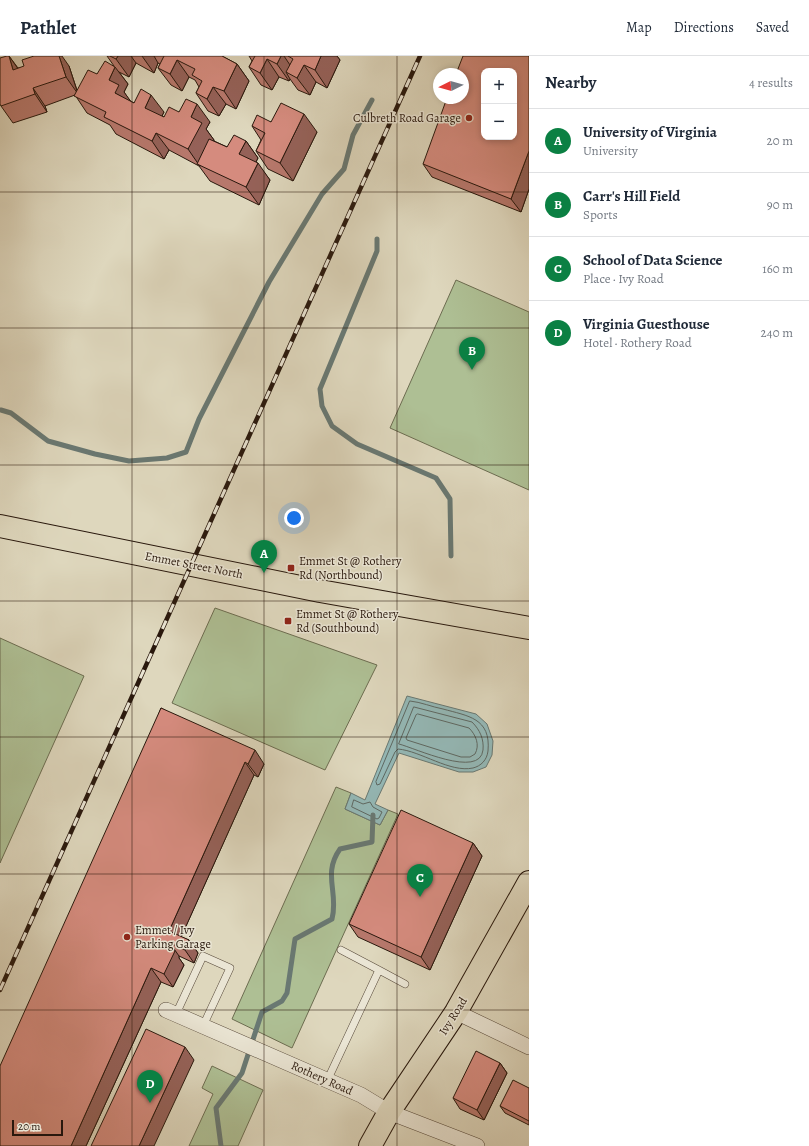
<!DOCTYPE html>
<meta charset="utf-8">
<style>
body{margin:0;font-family:Alegreya,serif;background:#f2f2f3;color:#1f2937}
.controls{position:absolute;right:12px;top:12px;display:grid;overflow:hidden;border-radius:8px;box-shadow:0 2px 6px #0003}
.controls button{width:36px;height:36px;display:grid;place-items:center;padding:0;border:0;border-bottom:1px solid #e0e1e3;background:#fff;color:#1f2937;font:20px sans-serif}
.compass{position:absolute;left:433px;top:12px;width:36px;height:36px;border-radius:50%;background:#fff;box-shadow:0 2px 6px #0003;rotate:265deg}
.scale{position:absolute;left:12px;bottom:10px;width:51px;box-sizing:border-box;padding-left:4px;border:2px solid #29180d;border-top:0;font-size:11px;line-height:14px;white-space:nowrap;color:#29180d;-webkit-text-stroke:3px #eae5d4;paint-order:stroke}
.you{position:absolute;left:294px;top:462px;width:14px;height:14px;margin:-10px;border:3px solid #fff;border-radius:50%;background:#1a73e8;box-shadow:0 0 0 6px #1a73e833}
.badge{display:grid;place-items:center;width:26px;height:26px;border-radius:50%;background:#0b8043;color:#fff;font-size:13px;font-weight:700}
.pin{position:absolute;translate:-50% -33px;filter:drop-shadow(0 1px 2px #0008)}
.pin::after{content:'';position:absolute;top:21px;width:14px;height:12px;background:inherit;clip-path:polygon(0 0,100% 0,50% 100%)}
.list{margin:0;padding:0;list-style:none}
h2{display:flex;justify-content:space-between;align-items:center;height:52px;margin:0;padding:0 16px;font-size:17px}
h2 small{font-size:13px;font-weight:400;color:#747a83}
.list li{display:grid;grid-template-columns:26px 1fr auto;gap:12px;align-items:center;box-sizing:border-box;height:64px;padding:0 16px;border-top:1px solid #e0e1e3}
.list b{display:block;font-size:15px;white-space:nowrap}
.list p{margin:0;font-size:13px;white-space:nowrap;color:#747a83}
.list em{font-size:13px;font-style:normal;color:#747a83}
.map{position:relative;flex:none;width:529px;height:1090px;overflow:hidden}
header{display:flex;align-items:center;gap:24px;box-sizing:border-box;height:56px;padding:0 20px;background:#fff;border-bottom:1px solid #e0e1e3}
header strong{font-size:19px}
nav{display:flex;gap:22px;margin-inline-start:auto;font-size:14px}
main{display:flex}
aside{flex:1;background:#fff}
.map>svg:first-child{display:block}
</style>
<header>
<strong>Pathlet</strong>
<nav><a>Map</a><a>Directions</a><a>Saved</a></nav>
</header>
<main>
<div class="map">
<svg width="529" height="1090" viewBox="0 0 529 1090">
<rect width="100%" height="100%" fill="#ded7bd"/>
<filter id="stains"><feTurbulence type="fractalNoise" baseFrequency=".005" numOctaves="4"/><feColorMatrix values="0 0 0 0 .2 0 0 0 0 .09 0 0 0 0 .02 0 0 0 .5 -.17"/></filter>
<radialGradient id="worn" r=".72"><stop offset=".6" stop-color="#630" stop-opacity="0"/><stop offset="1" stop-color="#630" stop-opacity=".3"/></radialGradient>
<!-- green -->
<path fill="#aebf94" stroke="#6c6c50" d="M456,224L529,256V434L390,372Z
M215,552L377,609L325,714L172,647Z
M0,582L84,620L0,807Z
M336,731L351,737L345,753L380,769L388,754L398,758L292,992L232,963Z
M212,1010L263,1034L238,1090H189L213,1038L202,1032Z"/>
<!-- water -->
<path fill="#94b8b6" stroke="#697872" d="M407,640L476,658L487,668L493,685L492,699L486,711L473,716H459L399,697L375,748L388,754L380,769L345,753L351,737L365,744Z"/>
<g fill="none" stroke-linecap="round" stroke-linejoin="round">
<!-- shore -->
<path stroke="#5e6862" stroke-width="1" d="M410,645C421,646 432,651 443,653C468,660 491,662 488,695C487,704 481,710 473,712C450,717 421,695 398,693L395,696L380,728L377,729L376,726Z
M414,651L472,666C480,674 484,683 483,694C480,723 415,692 399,688Z
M418,658L469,672C476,679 480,689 475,698L470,701H461L407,684L406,682L416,659Z
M354,744L363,748L370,746L373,751L382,756L379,762L377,763L352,751Z"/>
<!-- stream -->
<path stroke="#697872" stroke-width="5" d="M377,183V195L320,333L322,350L332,370L357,388L436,422L450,443L451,500
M1,354L11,357L48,385L95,398L129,405L167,402L186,396L199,363L269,226L322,138L344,113L353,79L372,44
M221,1090L216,1052L242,1017L262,956L282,945L287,937L295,883L332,863C339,837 322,818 340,793L372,786L373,759"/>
<!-- lane casing -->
<g stroke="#564839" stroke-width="8">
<path id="lane" d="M341,894L379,914
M176,958L203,900L230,912L203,970
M327,1025L379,914L405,928"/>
</g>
<!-- street casing -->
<g stroke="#564839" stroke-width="16">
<path id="street" d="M166,954L361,1039L389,1056L477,1090
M456,956L529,991"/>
</g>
<!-- primary casing -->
<g stroke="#29180d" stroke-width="24">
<path id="primary" d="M0,470L320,535L529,572
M370,1090L389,1056L456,956L529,826"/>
</g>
<!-- lane -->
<use href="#lane" stroke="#eae5d4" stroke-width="7"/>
<!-- street -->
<use href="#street" stroke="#eae5d4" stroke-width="15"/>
<!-- primary -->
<use href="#primary" stroke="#ded7bd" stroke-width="22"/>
<!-- rail casing -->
<g stroke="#29180d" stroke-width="4.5">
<path id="rail" d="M0,934L420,0"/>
</g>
<!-- rail -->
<use href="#rail" stroke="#eae5d4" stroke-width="3" stroke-dasharray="9" stroke-linecap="butt"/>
</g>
<!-- wall -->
<path fill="#b7786c" stroke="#29180d" d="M9,0L18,12L69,10L77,34L97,18L114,10L107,0H222L237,8L249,25L236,53L226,48L219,60L208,55L196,37L199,31L195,24L189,21L182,35L171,29L158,12L160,8L158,7L154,17L136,7L129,21L119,16L128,28L124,36L130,45L134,47L164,56L162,60L164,61L179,56L210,66L206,73L214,84V85L227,91L246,85L258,102L256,106L270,124L259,149L210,125L199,110L169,94L164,103L116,78L110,69L87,57L75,39L45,50L47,56L13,67L1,50Z
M249,0H337L340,4L327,32L316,26L310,39L298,34L290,23L289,25L279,21L272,34L261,29L249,11L252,5Z
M529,0V133L521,156L432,121L423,108Z
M271,66L317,76L293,125L268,113L256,95L261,84L252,70Z
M161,652L264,708L258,721L254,719L181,881L189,884L198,897L194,907L179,900V902L184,909L173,931L161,926L86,1090H0Z
M473,787L482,800L430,914L358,881L349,868Z
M500,1007L507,1017L484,1064L460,1053L453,1042Z
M529,1032V1069L505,1057L500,1050Z"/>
<!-- shaded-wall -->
<path fill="#956158" stroke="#29180d" d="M9,0L21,17L13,14Z
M59,0H62L69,10L78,38L66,21Z
M118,0H131L136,7L129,21L116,3Z
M142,0H154L158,7L154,17Z
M281,0H284L294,15L286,16L290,23L289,25L277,8Z
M321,0H337L340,4L327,32L315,14Z
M267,3L279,21L272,34L260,17Z
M177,4L189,21L182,35L170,18Z
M237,8L249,25L236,53L224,35Z
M304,9L316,26L310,39L297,22Z
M115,11L128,28L124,36L132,47L115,37L109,24Z
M213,31L226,48L219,60L207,43Z
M33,32L45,50L47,56L35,38Z
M151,39L164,56L157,69L145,52Z
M197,48L210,66L206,73L214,84L201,110L199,109L188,93L191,61Z
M304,58L317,76L293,125L280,107Z
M156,77L169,94L164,103L152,85Z
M246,85L258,102L251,115L239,98Z
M529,95V133L521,156L511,143Z
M258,107L270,124L259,149L246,131Z
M255,694L264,708L258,721L248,708Z
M245,706L254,719L178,888L169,875Z
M473,787L482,800L430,914L421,901Z
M189,884L198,897L194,907L185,894Z
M170,887L179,900V902L184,909L173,931L164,918L168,892Z
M151,912L161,926L86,1090H71Z
M185,991L194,1004L154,1090H139Z
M500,1007L507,1017L484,1064L477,1054Z"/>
<!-- building -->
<path fill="#d58b7e" stroke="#29180d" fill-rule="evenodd" d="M7,0H9L13,14L24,10L22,4L34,0H59L66,21L33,32L35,38L1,50L0,48V2Z
M110,0H118L116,3Z
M164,0H222L237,8L224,35L213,31L207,43L196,37L202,25L192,19L195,13L177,4L170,18L158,12Z
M255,0H281L277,8L267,3L260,17L249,11Z
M288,0H321L315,14L304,9L297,22L286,16L293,3Z
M463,0H529V95L511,143L423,108L447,42H463V18H456ZM484,15H514V81H484Z
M105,5L115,11L109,24L119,29L115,37L134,47L141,33L151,39L145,52L164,61L169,51L179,56L186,43L197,48L191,61L202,67L188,93L156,77L152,85L104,61L106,56L74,40L88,14L97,18Z
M281,47L304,58L280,107L256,95L265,77L252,70L257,59L271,66Z
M234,79L246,85L239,98L258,107L246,131L197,108L209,83L227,91Z
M161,652L255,694L248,708L245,706L169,875L189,884L185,894L170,887L168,892L175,895L164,918L151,912L71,1090H0V1010Z
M401,754L473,787L421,901L349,868Z
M146,973L185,991L139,1090H91Z
M476,995L500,1007L477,1054L453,1042Z
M513,1024L529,1032V1065L500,1050Z"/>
<!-- grid -->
<path fill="none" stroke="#29180d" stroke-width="1" stroke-opacity="0.55" d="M132,0V1090M264,0V1090M397,0V1090M0,136H529M0,272H529M0,409H529M0,545H529M0,681H529M0,818H529M0,954H529"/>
<!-- markers -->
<g fill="#8f2418" stroke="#eae5d4" stroke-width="1.5">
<circle cx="469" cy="62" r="4"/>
<rect x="287" y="508" width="8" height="8" rx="2"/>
<rect x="284" y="561" width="8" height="8" rx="2"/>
<circle cx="127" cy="881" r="4"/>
</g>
<g text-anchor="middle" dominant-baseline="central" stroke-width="3" stroke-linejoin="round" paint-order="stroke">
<!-- poi labels -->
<g font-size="12" fill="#29180d" stroke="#eae5d4" text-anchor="start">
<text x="461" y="62" text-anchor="end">Culbreth Road Garage</text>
<text x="299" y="505">Emmet St @ Rothery<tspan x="299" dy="14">Rd (Northbound)</tspan></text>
<text x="296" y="558">Emmet St @ Rothery<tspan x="296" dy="14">Rd (Southbound)</tspan></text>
<text x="135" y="874">Emmet / Ivy<tspan x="135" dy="14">Parking Garage</tspan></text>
</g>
<!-- street labels -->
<g font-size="12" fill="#29180d" stroke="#eae5d4">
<text transform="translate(194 509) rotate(11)">Emmet Street North</text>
<text transform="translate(453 960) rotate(-58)">Ivy Road</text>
<text transform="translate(322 1022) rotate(24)">Rothery Road</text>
</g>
</g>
<rect width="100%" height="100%" filter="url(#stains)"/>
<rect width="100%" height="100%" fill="url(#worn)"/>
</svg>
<div class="controls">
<button>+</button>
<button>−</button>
</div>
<svg class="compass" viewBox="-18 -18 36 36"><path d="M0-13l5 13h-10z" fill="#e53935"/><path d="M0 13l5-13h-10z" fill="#747a83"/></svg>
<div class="scale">20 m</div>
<div class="you"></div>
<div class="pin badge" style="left:264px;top:517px">A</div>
<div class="pin badge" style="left:472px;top:314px">B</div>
<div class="pin badge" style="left:420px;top:841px">C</div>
<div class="pin badge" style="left:150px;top:1047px">D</div>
</div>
<aside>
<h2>Nearby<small>4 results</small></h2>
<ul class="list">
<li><span class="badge">A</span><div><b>University of Virginia</b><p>University</p></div><em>20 m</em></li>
<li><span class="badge">B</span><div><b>Carr's Hill Field</b><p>Sports</p></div><em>90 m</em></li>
<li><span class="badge">C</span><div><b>School of Data Science</b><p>Place · Ivy Road</p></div><em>160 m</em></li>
<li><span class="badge">D</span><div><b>Virginia Guesthouse</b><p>Hotel · Rothery Road</p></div><em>240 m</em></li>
</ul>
</aside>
</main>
